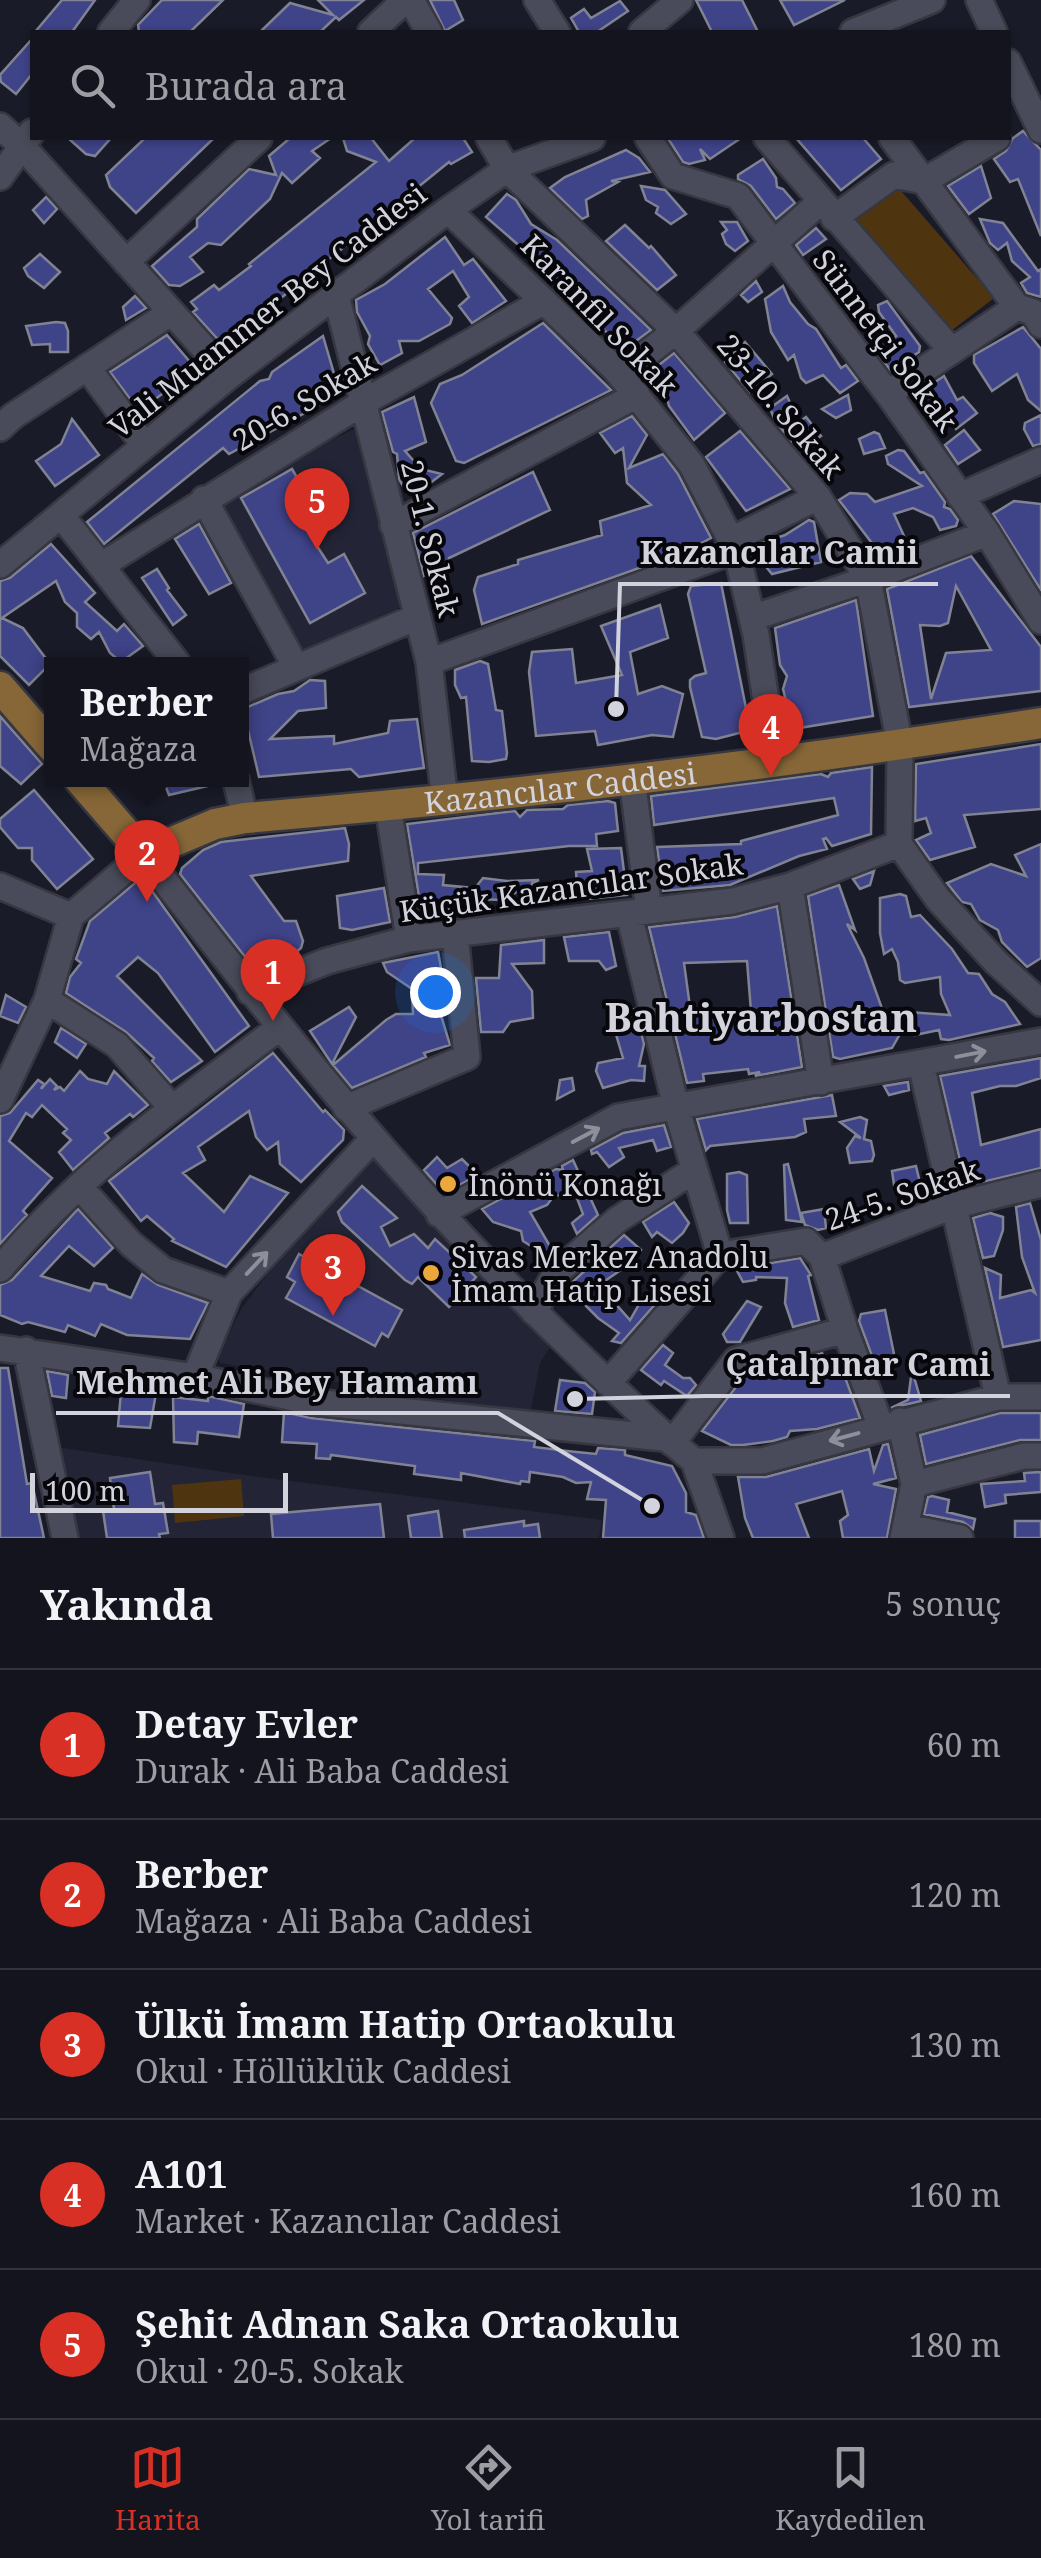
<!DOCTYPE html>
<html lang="tr">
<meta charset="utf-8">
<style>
body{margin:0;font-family:"Noto Serif",serif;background:#20212b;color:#f1f3f6}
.scale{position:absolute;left:30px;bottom:25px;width:258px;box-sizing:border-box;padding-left:10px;border:5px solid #d2d3dc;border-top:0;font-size:28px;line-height:35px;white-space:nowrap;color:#d2d3dc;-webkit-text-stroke:8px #06060b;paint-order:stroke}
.you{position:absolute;left:435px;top:992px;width:35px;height:35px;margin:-25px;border:8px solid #fff;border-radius:50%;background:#1a73e8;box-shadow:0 0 0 15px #1a73e833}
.badge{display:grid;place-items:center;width:65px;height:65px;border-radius:50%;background:#d93025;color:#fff;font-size:32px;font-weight:700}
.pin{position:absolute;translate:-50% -82px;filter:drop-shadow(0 2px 5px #0008)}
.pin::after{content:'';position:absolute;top:52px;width:35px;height:30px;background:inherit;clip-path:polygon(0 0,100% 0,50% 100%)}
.popup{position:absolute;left:44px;top:657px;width:205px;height:130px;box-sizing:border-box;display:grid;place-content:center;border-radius:0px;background:#13141e;filter:drop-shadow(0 2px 8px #0005);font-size:32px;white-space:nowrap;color:#9d9ea4}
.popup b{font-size:38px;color:#f1f3f6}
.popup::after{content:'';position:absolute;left:50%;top:100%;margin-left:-20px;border:20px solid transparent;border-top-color:#13141e}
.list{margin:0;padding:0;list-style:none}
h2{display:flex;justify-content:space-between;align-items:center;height:130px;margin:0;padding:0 40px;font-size:42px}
h2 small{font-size:32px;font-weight:400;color:#9d9ea4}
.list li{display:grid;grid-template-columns:65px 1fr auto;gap:30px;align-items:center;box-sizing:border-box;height:150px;padding:0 40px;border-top:2px solid #32333c}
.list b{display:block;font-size:38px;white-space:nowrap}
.list p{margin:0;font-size:32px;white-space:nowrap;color:#9d9ea4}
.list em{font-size:32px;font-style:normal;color:#9d9ea4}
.icon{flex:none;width:55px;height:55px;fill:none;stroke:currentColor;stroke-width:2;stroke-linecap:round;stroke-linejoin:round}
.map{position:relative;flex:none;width:1041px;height:1538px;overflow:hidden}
.search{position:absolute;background:#13141e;box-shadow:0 2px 8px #0004;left:30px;right:30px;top:30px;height:110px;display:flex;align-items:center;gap:25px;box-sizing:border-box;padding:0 35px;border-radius:0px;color:#9d9ea4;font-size:38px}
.sheet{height:880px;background:#13141e}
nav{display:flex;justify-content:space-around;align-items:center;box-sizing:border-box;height:140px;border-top:2px solid #32333c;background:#13141e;font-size:28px;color:#9d9ea4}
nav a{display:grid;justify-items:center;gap:5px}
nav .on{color:#d93025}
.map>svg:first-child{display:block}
</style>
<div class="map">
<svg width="1041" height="1538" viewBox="0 0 1041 1538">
<rect width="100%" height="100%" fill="#191b28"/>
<!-- built -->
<path fill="#232536" d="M359,427L405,605L302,651L212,496Z
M369,1152L555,1339L540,1363L530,1414L220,1363L218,1355L242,1308L306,1223Z
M56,1447L258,1477L602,1520L599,1538H79Z"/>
<!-- green -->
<path fill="#4e3510" d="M896,185L994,298L951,331L851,223Z
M241,1479L244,1516L175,1523L172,1485Z"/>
<!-- building -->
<path fill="#3f4388" stroke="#808393" stroke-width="2.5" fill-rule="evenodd" d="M62,0H95L72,32H35Z
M162,0H223L190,32H139L138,25Z
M318,0H364L339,20L336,17L320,32H260L290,3L333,15Z
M430,0H454L463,20L445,31Z
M696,0H742L758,32H712Z
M780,0H845L794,25Z
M620,1L628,11L597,32H579L571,18L584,9L591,18Z
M32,39V74L16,94L1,82L0,75Z
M1023,131L1041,150V236L1018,179L1010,182L994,159L1006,151L1013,138Z
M68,138H111L95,156L86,154Z
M145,138H214L136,213L110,187L106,175Z
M290,138H331L312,151L320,158L292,183L282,173L270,199L221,245L208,243L190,257L203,272L180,286L169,285L152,266L197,227V219L249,169L276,175L269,156Z
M343,138H371L389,161L415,138H463L472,152L451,164L449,162L223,345L193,312L197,309L191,302L214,285L219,290L251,266L249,264L376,162L347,151Z
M672,138H741L710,159L700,149L705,160L689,164L683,162L669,140Z
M796,138H863L881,159L841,190Z
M626,150L639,158L650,172L611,181L618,182L586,200L588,216L582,219L550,188L565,177Z
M763,159L776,178L777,187L783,189L795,203L776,219L751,186L738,179V175Z
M981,166L991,198L969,214L948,186Z
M641,186L665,190L686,214L671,224L656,213L658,207L646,200Z
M507,194L516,200L531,224L557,240L651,330L625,349L540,272L536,266L537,261L486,217Z
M46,197L57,209L44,223L33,210Z
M980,219L1003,223L1038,271L1041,269V297L1027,293L1021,283L1030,277L1012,261L1007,243L998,250L990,243Z
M721,222H737L748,241L735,251L726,244L722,234L727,230Z
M625,225L649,248L651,246L676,275L657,290L606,241Z
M816,228L826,239L803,255L796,245Z
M445,237L464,265L473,259L506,301L472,323L459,306L469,297L453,271L428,289L452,318L450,324L419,341H399L402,353L380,365L368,344L370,336L357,312L356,300L385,284Z
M40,254L60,272L44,288L28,276L24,268Z
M756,281L762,292L748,302L741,295Z
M783,286L790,302L808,324L816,329L841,368L846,365L858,381L840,393L823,375L806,383L801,378L794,355L788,360L771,332L765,299Z
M135,296L146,308L126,320L123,307Z
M887,301L920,346L919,352L891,371L876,351L896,336L879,312L878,305Z
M56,322L65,323L68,331V352H50V344L32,345L26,326Z
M543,323L611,390L464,463L456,461L431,403L440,384L462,375Z
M1023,327L1041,349V411L1028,400L1017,374L992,391L974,363V355Z
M167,335L196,369L139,411L110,372Z
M323,336L340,394L229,454L223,448L104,544L87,522L260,381L269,379L272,372Z
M745,342L772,374L750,392L725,362Z
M674,353L725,413L694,440L669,406L666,394L654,382L652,390L646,381L645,376Z
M944,376L957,400L963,397L977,413L956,429L940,406L928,413L917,394Z
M848,395L851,410L836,418L822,409Z
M787,396L799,422L806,417L821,436L800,451L775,421L770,408Z
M414,397L426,442L405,451L421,469L442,474L429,484L407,493L399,479L397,454L393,452L382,412Z
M1041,415V444L1033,446L1024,429L1025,423Z
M632,416L647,435L629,468L663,454L678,474L711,538L684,552L482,624L474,590L478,577L518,564V560L602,535L600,521L651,505L627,483L623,448L615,453L600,433Z
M72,419L99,455L55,486L36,461L61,444Z
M964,430L980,450L958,464L945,445Z
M740,431L790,489L746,511L706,457Z
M874,432L879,434L885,448L864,454L859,439Z
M898,450L904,451L920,473L924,472L945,502L944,507L950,509L958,520L956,526L940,530L933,517L913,508L894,514L905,538L900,545L878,551L839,500L850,493L867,494L875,502L922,486L888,464L886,456Z
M292,469L312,503L297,515L328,563L344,554L365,593L310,623L241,498Z
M533,472L550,510L449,558L446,570L424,576L413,533Z
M1014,501L1041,504V590L993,514Z
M809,520L814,522L821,562L772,574L767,568L762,543L785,535Z
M199,524L231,583L209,594L175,539Z
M51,544L95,593L85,602L117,631L124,624L143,646L121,662L110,653L99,632L91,639L77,627V613L65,602L56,581L2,618L23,628L50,664L29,685L0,656V581L10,578Z
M971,556L1041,647V691L909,707L887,589ZM956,586L991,650L946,653L931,699L920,625L940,626L948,623Z
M157,569L169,588L167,590L186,615L173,625L142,578Z
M721,583L748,718L747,731L716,739L702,737L690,687V680L695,676L706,673L688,594L691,586Z
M856,600L873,716L793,729L783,689L787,676L780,665L775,628Z
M660,605L668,638L630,652L638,694L662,686L683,694L673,737L652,735L598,745L595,731L536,736L529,672L532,652L572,649L576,683L622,675L601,626Z
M480,661L488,664L496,710L502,711L507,753L506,759L489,762L472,761L466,697L461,698L455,685V670Z
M310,680L325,681L326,708L298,711L270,739L334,736V744L388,733L390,721L417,719L424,768L359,777L351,769L259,777L243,709L278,694L294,691Z
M0,716L42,764L21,784L0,766Z
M1041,744V809L964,815L975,847L930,860L916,840L931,833L926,818L915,821L916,764Z
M872,767L871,834L832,846L826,838L823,839L827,849L799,856L730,885L663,891L657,847L741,844V841L838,815L834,798L654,825L651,796L821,774L828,777L831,773Z
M163,780H212V785L169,795Z
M34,790L93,859L57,889L32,860V848H18L0,827V819Z
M608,801L615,803L618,831L596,834L597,846H569L418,863V874L444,875L443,885L475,888L483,878L507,881L539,880L532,883V905L519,891L502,900L476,899V910L442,909V913L422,915L407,824L515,811L520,817L527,810L563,809L568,805Z
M345,828L349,844L348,861L251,876L284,921H296L303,941L301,948L287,960L257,972L180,874L182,868L203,850L221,842Z
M1041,844V958L1027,967L1002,942L998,930L980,920L971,904L962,902L947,883L991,864L1026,876L1015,855Z
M621,848L627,895L578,900L576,872L592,871L587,849Z
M874,871L870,885L860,889L853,879Z
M142,877L249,1026L215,1052L158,973L138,957L117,976L202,1061L171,1082L152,1061L154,1058L126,1032L66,993L70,977L81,963L76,959L90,921Z
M839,885L855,930L847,924L864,958L885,1017L891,1016L900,1034L892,1048L840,1059L833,1057L808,896Z
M384,888L390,922L352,930L340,928L337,896Z
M900,894L906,896L911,917L920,915L952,949L968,973L979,974L992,994L1005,1002L1020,1024L949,1040L941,1039L939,1030L915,1035L909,1012L950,1015L941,994L940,977L905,983L900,980L898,962L892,949L884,954L880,933V898Z
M777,906L802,1067L755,1076L760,1072L749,1074L748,1069L703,1074L704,1081L687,1083L649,927L735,917ZM747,961L752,1024L725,1018L703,1021L690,1007L684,963Z
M609,932L616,966L606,970L599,961H569L564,937Z
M544,940V963L512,964L532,991L533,1018L510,1022L503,1032H481L476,978H499L501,945Z
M438,952L442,973L438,977L445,996V1010L440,1012L450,1045L424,1053L426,1057L352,1088L333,1065L386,1020L396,1014H413L412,989L387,972L383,963Z
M6,995L26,1007L18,1023L0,1016Z
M349,1007L356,1017L332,1064L310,1031Z
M635,1009L644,1044L639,1066H645L644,1081L631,1080L603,1088L596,1071L598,1063L623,1058L612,1021L614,1014Z
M61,1028L86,1044L77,1058L55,1042Z
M273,1053L323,1112L325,1110L344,1130L343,1140L301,1182L280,1164L278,1142L267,1150L256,1137L249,1111L198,1147L205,1160L183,1173L224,1212L250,1176L288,1193L226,1267L172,1241L174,1239L147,1216L141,1221L109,1181Z
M1041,1058V1078L1016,1086H1000L972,1093L981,1145L1041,1129V1168L966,1186L940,1076Z
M80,1071L88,1079L107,1084L114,1071L148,1105L133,1117L130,1114L105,1133L109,1138L73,1170L59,1152L71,1140L63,1133L67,1129L42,1105L32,1117L26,1113L9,1141L52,1178L23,1211L27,1215L0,1244V1116L10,1113L38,1080L44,1084L41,1089L50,1079L57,1086L54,1090L60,1087L64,1091Z
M572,1078L574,1090L557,1099L560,1080Z
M908,1082L909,1090L889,1095L884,1086Z
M832,1095L836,1116L804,1119L806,1132L795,1137L710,1146L706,1150L697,1119Z
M860,1117L867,1120L864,1139L871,1141L874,1155L872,1161L850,1163L847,1148L855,1136L861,1138L840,1122Z
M664,1125L671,1147L657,1151L653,1140L619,1148L624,1157L609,1167L597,1152L592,1154L591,1150L623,1133Z
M437,1157L447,1168L462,1159L478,1175L444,1193L424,1170Z
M573,1160L598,1215L577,1234L572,1223L583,1214L574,1190L553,1197L547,1205L530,1212L554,1253L544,1263L536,1257L534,1248L523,1241L521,1231L493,1222L482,1209L556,1169L563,1170L562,1166Z
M788,1164L802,1222L786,1220L784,1165Z
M916,1166L921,1187L895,1192L892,1171Z
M739,1172L747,1175L748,1223H730L727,1210V1174Z
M362,1186L397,1218L381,1227L390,1246L414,1234L428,1248L435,1239L476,1277L449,1307L418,1277L412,1284L405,1280L342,1222L338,1212Z
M674,1202L689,1223L683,1233L672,1243L657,1232L652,1237L643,1222Z
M1030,1203L1041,1240V1340L1003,1347L985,1268L1001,1275L1000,1298L1031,1290L1035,1293L1022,1257L1016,1207Z
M78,1209L113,1248L94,1266L69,1246L41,1276L90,1291L94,1283L106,1285L108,1289L131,1298L142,1274L158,1285L208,1303L190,1339L127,1335L101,1324L95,1336L68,1325L65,1332L28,1322L22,1324L0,1315V1285L12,1280Z
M824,1209L826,1228L818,1230L805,1225L801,1213Z
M990,1213L1003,1217V1230L994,1256L983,1258L973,1218Z
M624,1235L641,1250L631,1263L599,1285L630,1320L645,1294L659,1300L621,1343L612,1341L619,1333L598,1318L567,1287Z
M299,1254L402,1310L388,1337L382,1333L375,1346L286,1298L295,1282L287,1277Z
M800,1258L811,1275L808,1276L819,1320L793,1327L785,1303L787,1278L756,1277V1280L743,1282L736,1269Z
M747,1301L761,1307L740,1342H727L723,1334Z
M885,1310L895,1359L875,1364L859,1321L861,1314Z
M663,1345L673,1353L665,1365L683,1378H690L696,1385L687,1396L664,1381L661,1385L641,1370Z
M822,1353L831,1373L842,1369L860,1418L817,1429L790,1431L787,1437L773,1441L743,1445H731L702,1431L746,1374L806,1360L805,1358Z
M0,1368H8L27,1484L32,1483L44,1538H0Z
M912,1370L921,1401L891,1408L908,1400Z
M47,1371L68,1375L66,1398L52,1396Z
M560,1380L585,1383L595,1392L592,1414L555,1411Z
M121,1392L156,1393L150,1428L118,1426Z
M208,1396L244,1404L239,1437L198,1432L197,1444L174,1442L173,1397L208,1401Z
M284,1412L311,1418L535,1441L534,1447L567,1451L596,1454L598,1448L625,1450V1455L672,1466L686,1493V1512L696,1515L704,1538H603L606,1500L587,1499L591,1482L576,1483L563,1477L530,1472L529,1482L521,1481L520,1484L461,1473V1480L414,1474L415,1466L331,1455L330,1459L316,1458L317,1444L282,1442Z
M1000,1413H1041V1440H1020L926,1464L920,1435Z
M888,1444L896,1478L873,1484L896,1489L887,1538H843L840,1521L848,1515L842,1491L796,1504L809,1538H753L745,1518L738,1477H766L869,1449L874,1471L883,1445Z
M150,1472L155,1504L163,1503L168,1533L159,1534L160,1538H107L103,1511L114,1509L110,1478Z
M1041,1472V1492L1005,1495L1006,1503L985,1507L981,1484L1025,1481L1024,1473Z
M932,1496L949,1500L947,1512L975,1519L973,1529L963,1522L924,1514L928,1497Z
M380,1504L384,1538H273L271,1514Z
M438,1511L442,1538H411L408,1516Z
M524,1521V1526L538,1524L540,1538H465L464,1530Z
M1015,1521H1041V1538H1015Z"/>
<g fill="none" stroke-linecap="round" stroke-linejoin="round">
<!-- minor casing -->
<g stroke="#363741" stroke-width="30">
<path id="minor" d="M411,0L429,32
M537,0L557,32
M979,0L994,32
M111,32L137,0
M371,32L405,0
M642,32L680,0
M853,32L932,0
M1008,62L1041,130
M0,126L22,146L229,376
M489,138L507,169L676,331L818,497L868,579L900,745L899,844L938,899L996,962L1041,1003
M648,138L673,176L738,196L892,399L987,533L1041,621
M767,138L952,351
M892,138L1017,307L1033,312L1041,325
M0,177L32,132
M448,210L615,369L692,465L736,550L756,635L775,760
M834,218L894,175L924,181L997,138
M126,262L259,138
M336,295L429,662L445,801
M87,367L144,445
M620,374L676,331L820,202
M889,393L1017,307
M0,428L13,416L170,313
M960,496L1041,460
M204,499L296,667
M61,515L178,664
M393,525L637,395
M731,540L818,497
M0,565L229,376L448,210L507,169L592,138
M102,565L364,402L544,301
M752,618L868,579L987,533
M429,662L736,550
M242,691L417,617
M632,778L649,911
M236,780L245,818
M388,806L409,939
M0,886L71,916
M790,886L821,1082
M629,914L676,1107L720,1255
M250,992L327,961L409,939L733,901L790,886L899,844
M47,1000L117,1045L172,1108
M921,1064L998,1397
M0,1100L47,1000L71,916L144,854C279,1029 417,1200 577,1353C616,1390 653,1427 694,1461
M346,1108L467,1057L455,933
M79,1186L131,1244L163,1270L229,1293
M439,1214L618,1117L1041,1041
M822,1257L845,1330L881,1427
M0,1269C79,1173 180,1102 279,1028
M534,1312L556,1273L617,1220L694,1170
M0,1348L195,1377L313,1402L663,1438
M26,1350L65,1538
M195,1377L229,1293L372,1140
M608,1383L720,1255L806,1241L822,1257L952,1206L1041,1184
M900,1421L914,1484L903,1538
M672,1443L736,1360L845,1330
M694,1461H762L998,1397H1041
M694,1461L721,1538
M914,1484L1024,1456H1041
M906,1527L960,1538"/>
</g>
<!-- major casing -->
<g stroke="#363741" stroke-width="35">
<g id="major">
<path d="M0,687L52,747"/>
<path id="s1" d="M80,780L144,854L215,824L245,818C511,796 777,765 1041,723"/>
</g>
</g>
<!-- minor -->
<use href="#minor" stroke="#494b5a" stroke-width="25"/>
<!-- major -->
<use href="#major" stroke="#876738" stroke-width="30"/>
</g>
<!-- one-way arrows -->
<defs><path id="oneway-shaft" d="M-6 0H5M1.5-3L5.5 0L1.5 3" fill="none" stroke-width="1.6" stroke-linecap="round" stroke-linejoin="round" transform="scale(2.5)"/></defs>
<g stroke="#8e8f9b">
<use href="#oneway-shaft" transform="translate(971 1054) rotate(-11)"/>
<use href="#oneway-shaft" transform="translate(586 1135) rotate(-28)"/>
<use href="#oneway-shaft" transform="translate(257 1263) rotate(-47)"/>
<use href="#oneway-shaft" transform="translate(844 1437) rotate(165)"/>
</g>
<!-- markers -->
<g fill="#eda83c" stroke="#06060b" stroke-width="4">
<circle cx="448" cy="1184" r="10"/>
<circle cx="431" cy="1273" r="10"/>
</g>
<g text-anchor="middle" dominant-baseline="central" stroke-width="8" stroke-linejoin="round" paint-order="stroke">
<!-- street labels -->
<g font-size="30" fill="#d2d3dc" stroke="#06060b">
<text transform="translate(267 310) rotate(-38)">Vali Muammer Bey Caddesi</text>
<text transform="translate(600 315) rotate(46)">Karanfil Sokak</text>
<text transform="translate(886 340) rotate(53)">Sünnetçi Sokak</text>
<text transform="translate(304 401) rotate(-31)">20-6. Sokak</text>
<text transform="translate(781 406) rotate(50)">23-10. Sokak</text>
<text transform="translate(431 538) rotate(76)">20-1. Sokak</text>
<text stroke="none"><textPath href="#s1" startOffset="522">Kazancılar Caddesi</textPath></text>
<text transform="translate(571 887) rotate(-8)">Küçük Kazancılar Sokak</text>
<text transform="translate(902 1194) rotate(-19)">24-5. Sokak</text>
</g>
<!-- poi labels -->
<g font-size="30" fill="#d2d3dc" stroke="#06060b" text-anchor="start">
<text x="468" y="1184">İnönü Konağı</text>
<text x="451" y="1256">Sivas Merkez Anadolu<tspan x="451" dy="34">İmam Hatip Lisesi</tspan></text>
</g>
<!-- district labels -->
<g font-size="40" font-weight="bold" fill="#d2d3dc" stroke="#06060b">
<text x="761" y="1016">Bahtiyarbostan</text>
</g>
</g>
<!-- callouts -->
<path fill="none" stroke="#d2d3dc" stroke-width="4" d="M616 709L620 584H938M575 1399L705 1396H1010M652 1506L498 1413H56"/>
<g fill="#d2d3dc" stroke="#06060b" stroke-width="4">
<circle cx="616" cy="709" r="10"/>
<circle cx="575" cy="1399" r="10"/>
<circle cx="652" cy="1506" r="10"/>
</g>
<g font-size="32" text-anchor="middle" font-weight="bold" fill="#d2d3dc" stroke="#06060b" stroke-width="8" stroke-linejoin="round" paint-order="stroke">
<text x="779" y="564">Kazancılar Camii</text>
<text x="858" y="1376">Çatalpınar Cami</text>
<text x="277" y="1394">Mehmet Ali Bey Hamamı</text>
</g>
</svg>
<div class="scale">100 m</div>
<div class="you"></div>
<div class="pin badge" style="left:273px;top:1021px">1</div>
<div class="pin badge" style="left:147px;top:902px">2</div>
<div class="popup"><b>Berber</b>Mağaza</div>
<div class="pin badge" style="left:333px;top:1316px">3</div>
<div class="pin badge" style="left:771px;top:776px">4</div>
<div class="pin badge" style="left:317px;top:550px">5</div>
<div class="search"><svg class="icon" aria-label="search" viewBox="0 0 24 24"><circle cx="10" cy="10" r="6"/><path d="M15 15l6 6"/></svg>Burada ara</div>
</div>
<section class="sheet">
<h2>Yakında<small>5 sonuç</small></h2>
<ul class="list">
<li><span class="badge">1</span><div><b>Detay Evler</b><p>Durak · Ali Baba Caddesi</p></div><em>60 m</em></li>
<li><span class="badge">2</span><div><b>Berber</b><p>Mağaza · Ali Baba Caddesi</p></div><em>120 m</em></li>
<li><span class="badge">3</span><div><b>Ülkü İmam Hatip Ortaokulu</b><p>Okul · Höllüklük Caddesi</p></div><em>130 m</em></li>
<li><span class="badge">4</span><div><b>A101</b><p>Market · Kazancılar Caddesi</p></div><em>160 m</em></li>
<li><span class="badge">5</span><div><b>Şehit Adnan Saka Ortaokulu</b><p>Okul · 20-5. Sokak</p></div><em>180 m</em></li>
</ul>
</section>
<nav>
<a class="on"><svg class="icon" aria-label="map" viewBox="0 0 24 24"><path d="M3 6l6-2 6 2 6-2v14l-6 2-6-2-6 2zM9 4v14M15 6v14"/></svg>Harita</a>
<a><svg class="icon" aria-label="directions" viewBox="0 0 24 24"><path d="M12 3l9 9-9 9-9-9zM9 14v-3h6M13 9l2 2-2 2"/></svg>Yol tarifi</a>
<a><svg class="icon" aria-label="saved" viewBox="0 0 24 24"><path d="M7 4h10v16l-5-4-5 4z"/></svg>Kaydedilen</a>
</nav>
